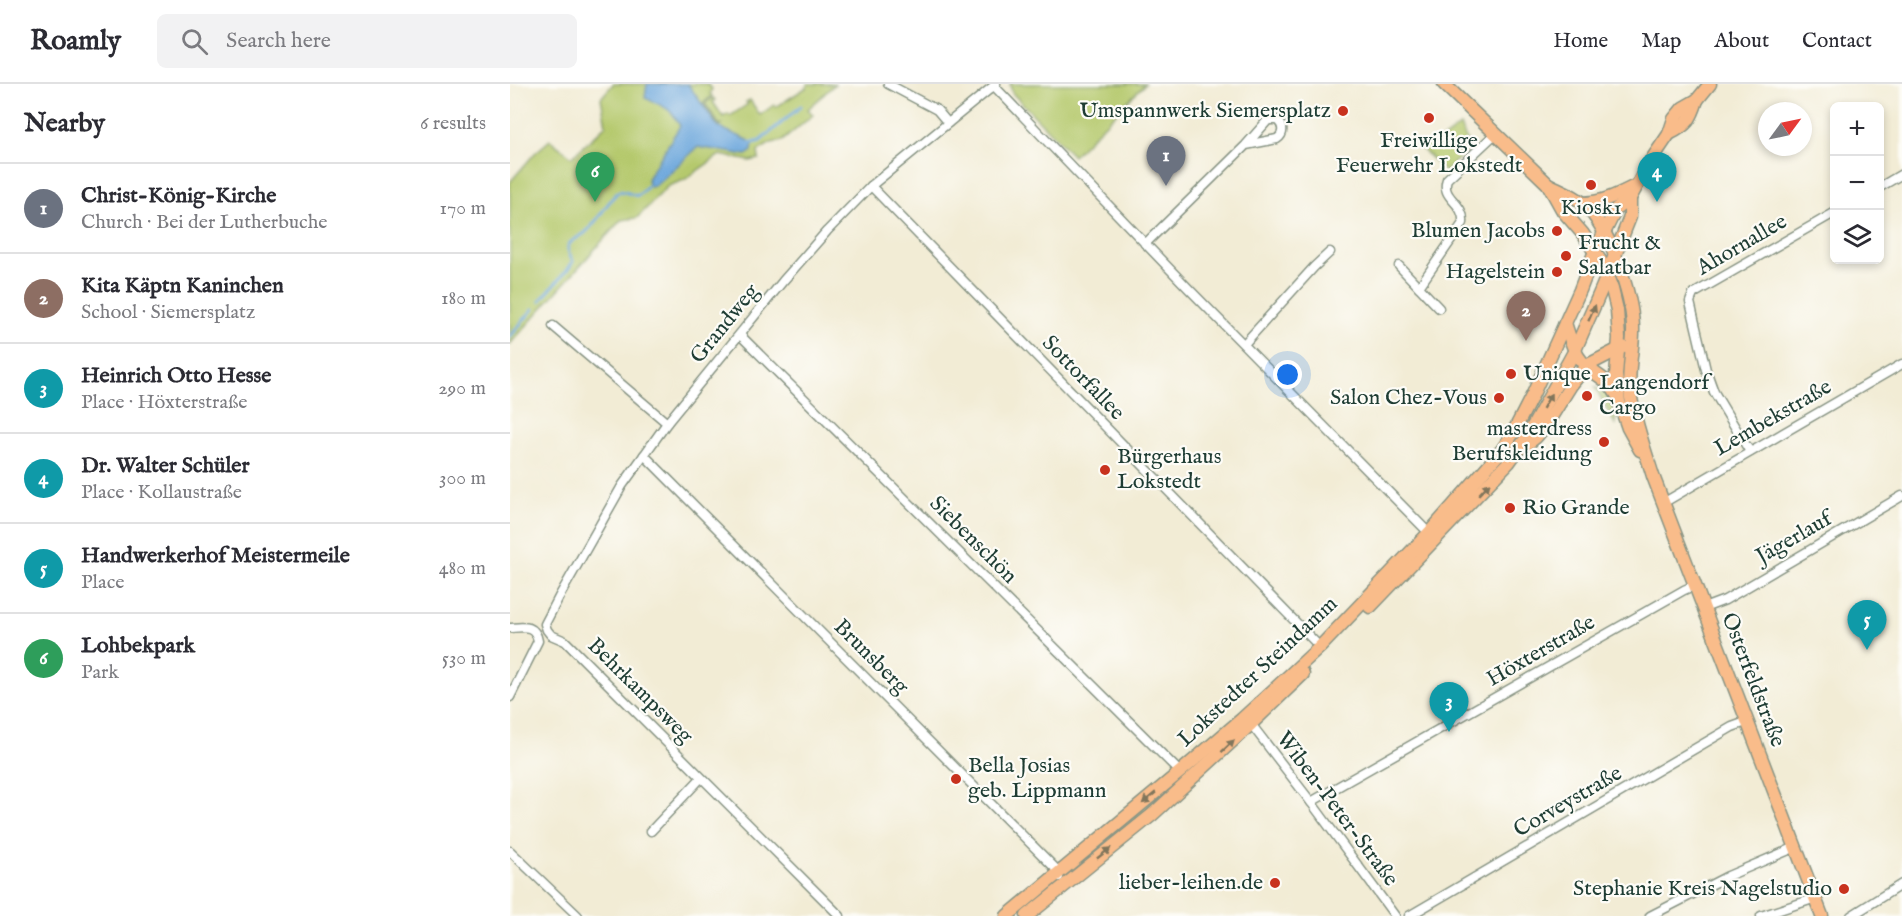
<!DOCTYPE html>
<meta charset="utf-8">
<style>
body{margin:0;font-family:"IM FELL English",serif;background:#f2f2f3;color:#2b2b33}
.controls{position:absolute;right:18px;top:18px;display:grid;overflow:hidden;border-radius:9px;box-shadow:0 3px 9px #0003}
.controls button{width:54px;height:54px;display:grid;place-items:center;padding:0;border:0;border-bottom:2px solid #e1e1e2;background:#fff;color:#2b2b33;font:30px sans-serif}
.compass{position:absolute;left:1248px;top:18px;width:54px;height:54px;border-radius:50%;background:#fff;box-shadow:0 3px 9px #0003;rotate:57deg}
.you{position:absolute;left:778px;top:291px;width:21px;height:21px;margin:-15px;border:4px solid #fff;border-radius:50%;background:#1a73e8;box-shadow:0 0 0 9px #1a73e833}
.badge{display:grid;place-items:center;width:39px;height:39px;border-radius:50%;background:#111827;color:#fff;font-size:20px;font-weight:700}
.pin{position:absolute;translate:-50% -50px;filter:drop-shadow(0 2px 3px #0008)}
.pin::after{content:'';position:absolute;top:32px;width:21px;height:18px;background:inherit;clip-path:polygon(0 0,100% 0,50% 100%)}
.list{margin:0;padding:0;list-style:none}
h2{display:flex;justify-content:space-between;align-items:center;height:78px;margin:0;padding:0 24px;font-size:26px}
h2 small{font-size:20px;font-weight:400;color:#7c7c81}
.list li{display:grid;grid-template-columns:39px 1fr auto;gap:18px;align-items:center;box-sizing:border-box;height:90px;padding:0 24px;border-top:2px solid #e1e1e2}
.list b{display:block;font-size:22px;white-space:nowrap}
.list p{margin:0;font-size:20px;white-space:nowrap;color:#7c7c81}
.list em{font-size:20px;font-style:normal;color:#7c7c81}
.icon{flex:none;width:33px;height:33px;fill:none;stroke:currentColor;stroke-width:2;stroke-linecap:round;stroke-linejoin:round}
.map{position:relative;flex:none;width:1392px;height:832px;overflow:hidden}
header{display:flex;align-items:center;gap:36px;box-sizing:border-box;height:84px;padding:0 30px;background:#fff;border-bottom:2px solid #e1e1e2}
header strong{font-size:28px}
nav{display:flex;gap:33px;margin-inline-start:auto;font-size:21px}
.search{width:420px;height:54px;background:#f2f2f3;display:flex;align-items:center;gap:15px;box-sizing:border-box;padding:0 21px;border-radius:9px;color:#7c7c81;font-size:22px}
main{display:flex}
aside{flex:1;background:#fff}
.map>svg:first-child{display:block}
</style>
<header>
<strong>Roamly</strong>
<div class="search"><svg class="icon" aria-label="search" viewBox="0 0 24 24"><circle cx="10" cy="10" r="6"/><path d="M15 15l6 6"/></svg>Search here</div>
<nav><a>Home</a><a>Map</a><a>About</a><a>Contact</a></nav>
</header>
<main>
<aside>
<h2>Nearby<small>6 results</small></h2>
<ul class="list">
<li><span class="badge" style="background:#6b7280">1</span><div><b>Christ-König-Kirche</b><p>Church · Bei der Lutherbuche</p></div><em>170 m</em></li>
<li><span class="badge" style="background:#8d6e63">2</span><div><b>Kita Käptn Kaninchen</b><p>School · Siemersplatz</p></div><em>180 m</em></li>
<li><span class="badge" style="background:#0f9aa8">3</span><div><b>Heinrich Otto Hesse</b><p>Place · Höxterstraße</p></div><em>290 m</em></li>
<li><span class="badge" style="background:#0f9aa8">4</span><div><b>Dr. Walter Schüler</b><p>Place · Kollaustraße</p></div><em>300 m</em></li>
<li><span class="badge" style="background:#0f9aa8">5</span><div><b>Handwerkerhof Meistermeile</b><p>Place</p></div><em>480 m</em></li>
<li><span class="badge" style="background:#2e9e5b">6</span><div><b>Lohbekpark</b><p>Park</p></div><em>530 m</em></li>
</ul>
</aside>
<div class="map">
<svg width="1392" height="832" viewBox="0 0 1392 832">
<rect width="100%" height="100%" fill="#fdfcf7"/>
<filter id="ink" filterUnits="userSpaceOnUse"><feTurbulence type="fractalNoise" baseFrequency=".0167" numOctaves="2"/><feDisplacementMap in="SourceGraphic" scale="12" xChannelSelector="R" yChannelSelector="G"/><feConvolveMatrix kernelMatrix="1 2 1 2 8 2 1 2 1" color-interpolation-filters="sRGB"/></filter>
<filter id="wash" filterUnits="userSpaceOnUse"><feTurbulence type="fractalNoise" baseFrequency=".008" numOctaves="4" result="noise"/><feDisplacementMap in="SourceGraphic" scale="24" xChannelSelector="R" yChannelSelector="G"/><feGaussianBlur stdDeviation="1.35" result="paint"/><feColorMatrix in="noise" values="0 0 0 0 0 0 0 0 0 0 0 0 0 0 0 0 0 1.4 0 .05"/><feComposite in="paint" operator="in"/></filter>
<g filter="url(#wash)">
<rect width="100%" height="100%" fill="#f2ecd5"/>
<g fill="#b5c96d" stroke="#6a8350" stroke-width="1.5">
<path d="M103,0H198L202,5L200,9L202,12L193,19L209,42L212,40H209L195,19L203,14L205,16L203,18L213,33L218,30L220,32L238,20L236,18L240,16L250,31L264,21L266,23L297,3V0H325L298,25L303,31L272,57L261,59L248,67L249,75L240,77L210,71L174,96L158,102L127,134L111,136L0,260V98L25,69L40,56L62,73L96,41L91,14Z"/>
<path d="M500,0H635L563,72L502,9Z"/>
<path d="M950,42L959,61L956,67L935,88L910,63L926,60Z"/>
<path d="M1085,303C1101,308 1106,327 1106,342Z"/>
<path d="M684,684L685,685L653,715L554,796L552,795L553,792Z"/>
</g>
<path fill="#6ba6dc" stroke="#457288" stroke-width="1.5" d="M137,0H178L208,43L238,56L243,60L242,67L236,71L188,63L146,101L141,103L138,102L137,95L170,42C160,23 155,23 135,14Z"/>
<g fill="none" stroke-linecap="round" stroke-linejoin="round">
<g stroke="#6ba6dc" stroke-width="3">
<path d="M240,60L250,57L291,22"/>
<path d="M30,217L59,184L63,177C61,173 57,167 58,163C58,157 71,153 76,148C89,136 96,119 109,107C129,109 123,119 139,101"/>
<path d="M0,253L23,225"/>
</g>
</g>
</g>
<g filter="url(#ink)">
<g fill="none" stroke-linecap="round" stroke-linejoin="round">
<g stroke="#889484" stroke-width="11">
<g id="minor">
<path d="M378,0L427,26L438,39"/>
<path d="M484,2L678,204L919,449"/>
<path d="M361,102L810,563"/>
<path d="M1370,103L1392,90"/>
<path d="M635,160L736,61L767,55C774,50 774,42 767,36H758L736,61"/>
<path d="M889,182L929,224"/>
<path d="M909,203L953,139C955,118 930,115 937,95L986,49"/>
<path d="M43,242L157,339"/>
<path d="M230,251L670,688"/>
<path d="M734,260L804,183L820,168"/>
<path d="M1240,368L1204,308L1196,286L1180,218L1183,210L1324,129"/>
<path d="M134,371L549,788V793"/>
<path d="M1153,419L1392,280"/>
<path d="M1194,524L1215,516L1392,412"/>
<path d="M0,544C14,543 25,540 28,557L0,613"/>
<path d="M741,640L801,718L885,832"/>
<path d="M801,718L1174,506L1185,501"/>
<path d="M141,747L191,694"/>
<path d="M0,767L68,832"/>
<path d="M330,832L55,557L41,551L37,546L35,540L49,513L112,402L157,339L273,197L317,147L361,102L486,0"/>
<path d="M899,832L1222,643L1236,638"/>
<path d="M1140,832L1218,792L1286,763"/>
<path d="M1251,832L1306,814"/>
<path d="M1341,832L1392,800"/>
</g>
</g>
<g stroke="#889484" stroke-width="15">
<g id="primary">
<path d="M934,0L1038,100L1053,127L1073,150L1092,179L1102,205L1107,226L1109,254L1106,291L1109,318L1118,344L1130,366"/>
<path d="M1159,50C1177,41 1181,36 1187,16"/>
<path d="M1038,100C1050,106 1064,111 1074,120C1099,144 1122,209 1123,243C1124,264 1117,285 1120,307C1123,333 1135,366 1143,392L1312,832"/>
<path d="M1072,119C1093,119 1109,110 1127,101"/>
<path d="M1055,239C1060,253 1063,268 1073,279C1085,292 1098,294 1107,311"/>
<path d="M1013,363L1026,353L1036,341L1061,301L1076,282L1113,263"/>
<path d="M860,523L999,378L1017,353L1065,266L1092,204L1120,133V114"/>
<path d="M497,832L670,688L732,635L810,563L919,449L992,366L1003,349L1023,310L1070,206L1085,167L1106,125L1120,114L1140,78L1159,50L1164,35L1173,24L1187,16L1200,0"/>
<path d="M517,832L642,731L741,640L793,590"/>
</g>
</g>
<use href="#minor" stroke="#fff" stroke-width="8"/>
<use href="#primary" stroke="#f9bc8a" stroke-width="12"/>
</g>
<defs><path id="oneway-solid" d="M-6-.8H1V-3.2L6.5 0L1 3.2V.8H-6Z" transform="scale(1.5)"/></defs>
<g fill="#81765b">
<use href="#oneway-solid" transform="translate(1082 229) rotate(-66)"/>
<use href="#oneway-solid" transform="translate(1037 317) rotate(-61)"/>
<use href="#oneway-solid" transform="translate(974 405) rotate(-46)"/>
<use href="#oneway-solid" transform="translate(718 662) rotate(-43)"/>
<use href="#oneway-solid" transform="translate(639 714) rotate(140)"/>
<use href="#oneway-solid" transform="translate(594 769) rotate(-38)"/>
</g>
</g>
<g fill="#c8321e" stroke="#fdfcf7" stroke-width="2">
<circle cx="833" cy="27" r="6"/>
<circle cx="919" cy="34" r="6"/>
<circle cx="1081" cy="101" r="6"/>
<circle cx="1047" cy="147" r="6"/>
<circle cx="1056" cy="172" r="6"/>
<circle cx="1047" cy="188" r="6"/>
<circle cx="1001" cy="290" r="6"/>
<circle cx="1077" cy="312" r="6"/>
<circle cx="989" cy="314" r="6"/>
<circle cx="1094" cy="358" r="6"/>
<circle cx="595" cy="386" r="6"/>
<circle cx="1000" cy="424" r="6"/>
<circle cx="446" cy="695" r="6"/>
<circle cx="765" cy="799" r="6"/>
<circle cx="1334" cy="805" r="6"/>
</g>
<g text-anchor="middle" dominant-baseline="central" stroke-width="4.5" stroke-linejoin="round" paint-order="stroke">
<g font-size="22" fill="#1f3d34" stroke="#fdfcf7" text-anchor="end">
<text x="821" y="27">Umspannwerk Siemersplatz</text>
<text x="919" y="57" text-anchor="middle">Freiwillige<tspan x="919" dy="25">Feuerwehr Lokstedt</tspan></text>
<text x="1081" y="124" text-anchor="middle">Kiosk1</text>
<text x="1035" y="147">Blumen Jacobs</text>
<text x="1068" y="159" text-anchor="start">Frucht &amp;<tspan x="1068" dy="25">Salatbar</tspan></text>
<text x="1035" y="188">Hagelstein</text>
<text x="1013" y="290" text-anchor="start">Unique</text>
<text x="1089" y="299" text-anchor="start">Langendorf<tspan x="1089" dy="25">Cargo</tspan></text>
<text x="977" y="314">Salon Chez-Vous</text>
<text x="1082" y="345">masterdress<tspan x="1082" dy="25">Berufskleidung</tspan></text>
<text x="607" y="373" text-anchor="start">Bürgerhaus<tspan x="607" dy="25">Lokstedt</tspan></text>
<text x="1012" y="424" text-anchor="start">Rio Grande</text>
<text x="458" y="682" text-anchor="start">Bella Josias<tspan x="458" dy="25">geb. Lippmann</tspan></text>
<text x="753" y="799">lieber-leihen.de</text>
<text x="1322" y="805">Stephanie Kreis Nagelstudio</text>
</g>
<g font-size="22" fill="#1f3d34" stroke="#fdfcf7">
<text transform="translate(1232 161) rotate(-30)">Ahornallee</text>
<text transform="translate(215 240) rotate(-51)">Grandweg</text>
<text transform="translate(573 294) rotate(46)">Sottorfallee</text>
<text transform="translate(1263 334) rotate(-30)">Lembekstraße</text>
<text transform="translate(1284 454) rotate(-30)">Jägerlauf</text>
<text transform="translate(463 456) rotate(45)">Siebenschön</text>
<text transform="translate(1031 567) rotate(-30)">Höxterstraße</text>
<text transform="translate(361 573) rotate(45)">Brunsberg</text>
<text transform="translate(748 588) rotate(-43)">Lokstedter Steindamm</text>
<text transform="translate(1243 596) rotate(69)">Osterfeldstraße</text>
<text transform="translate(130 607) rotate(45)">Behrkampsweg</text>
<text transform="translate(1058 718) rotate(-30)">Corveystraße</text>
<text transform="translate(827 725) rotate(53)">Wiben-Peter-Straße</text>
</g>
</g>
</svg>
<div class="controls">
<button>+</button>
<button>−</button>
<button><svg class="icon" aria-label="layers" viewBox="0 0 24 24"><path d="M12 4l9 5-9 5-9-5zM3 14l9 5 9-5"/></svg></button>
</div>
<svg class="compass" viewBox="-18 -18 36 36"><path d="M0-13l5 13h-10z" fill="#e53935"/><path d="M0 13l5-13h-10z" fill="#7c7c81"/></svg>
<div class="you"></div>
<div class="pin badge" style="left:656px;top:102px;background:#6b7280">1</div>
<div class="pin badge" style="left:1016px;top:257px;background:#8d6e63">2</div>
<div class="pin badge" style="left:939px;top:648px;background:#0f9aa8">3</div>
<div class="pin badge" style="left:1147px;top:118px;background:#0f9aa8">4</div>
<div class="pin badge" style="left:1357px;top:566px;background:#0f9aa8">5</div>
<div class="pin badge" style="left:85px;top:118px;background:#2e9e5b">6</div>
</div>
</main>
